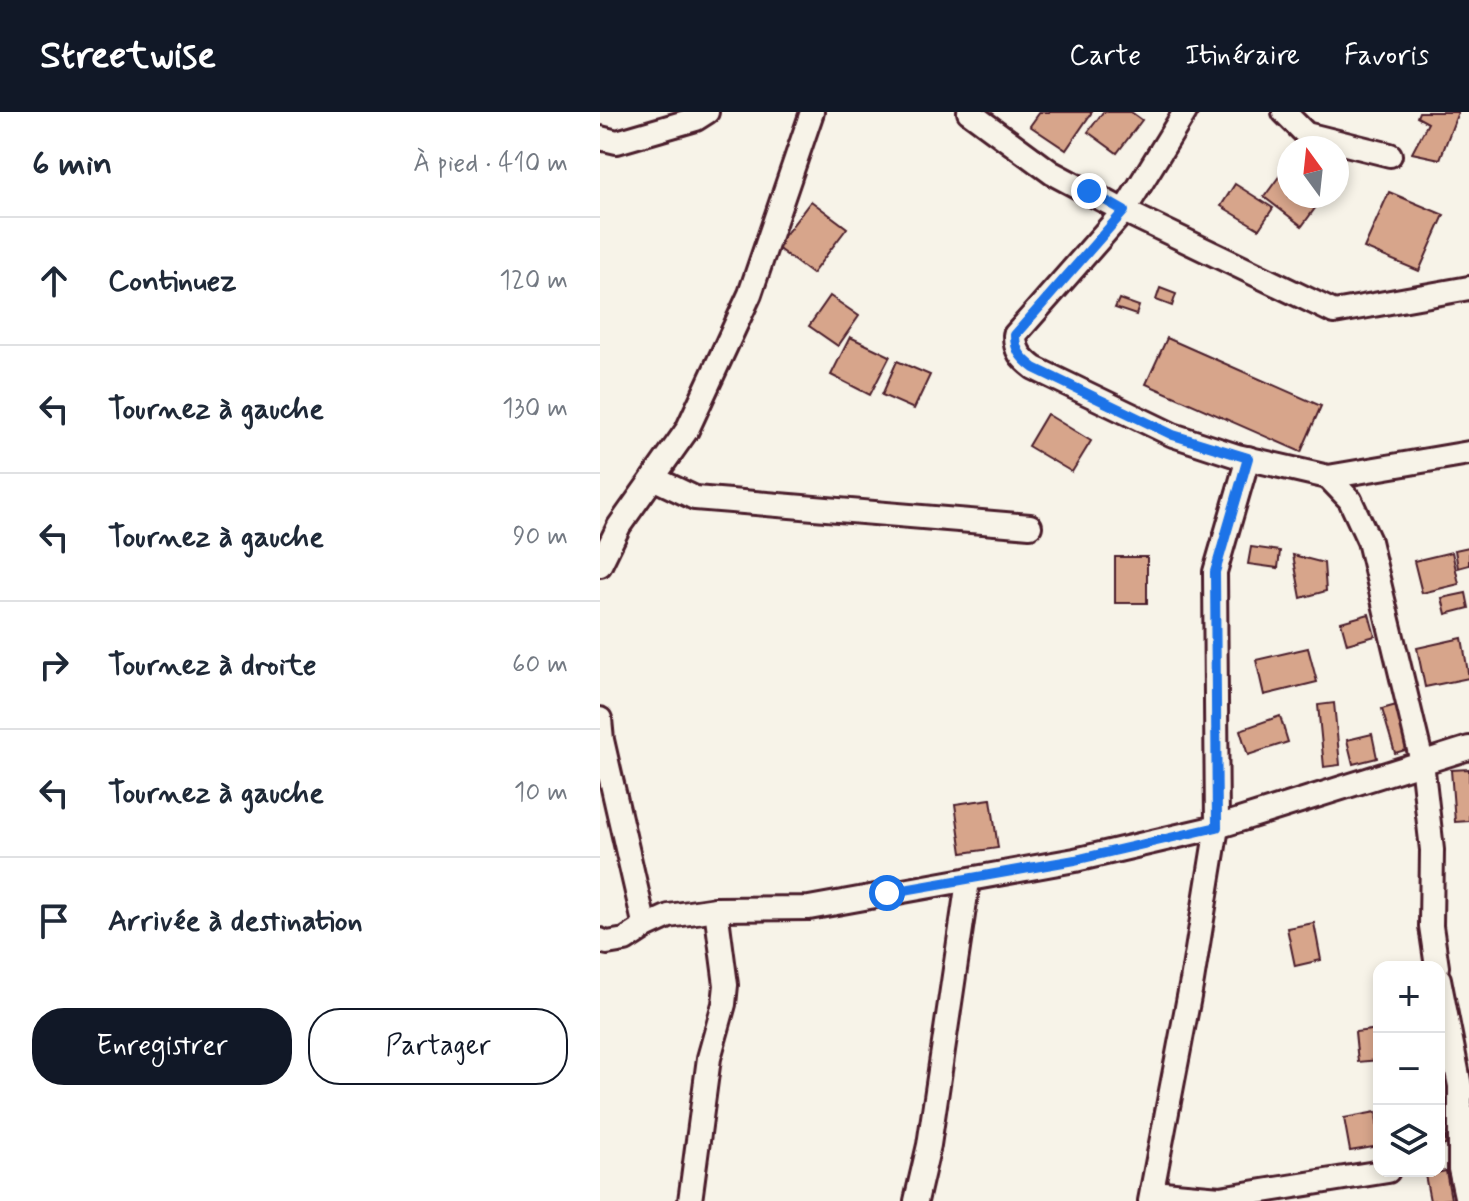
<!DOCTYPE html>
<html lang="fr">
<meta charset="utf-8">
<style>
body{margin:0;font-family:Mynerve,sans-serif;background:#f2f2f3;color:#1f2937}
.controls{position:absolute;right:24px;bottom:24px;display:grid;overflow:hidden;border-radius:16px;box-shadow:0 4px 12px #0003}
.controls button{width:72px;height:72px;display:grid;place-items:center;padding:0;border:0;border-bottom:2px solid #e0e1e3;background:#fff;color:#1f2937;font:40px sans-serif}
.compass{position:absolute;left:677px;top:24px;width:72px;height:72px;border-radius:50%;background:#fff;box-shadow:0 4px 12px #0003;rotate:345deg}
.stop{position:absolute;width:24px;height:24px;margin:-18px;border:6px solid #1a73e8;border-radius:50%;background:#fff}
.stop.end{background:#1a73e8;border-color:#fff;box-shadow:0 2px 8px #0008}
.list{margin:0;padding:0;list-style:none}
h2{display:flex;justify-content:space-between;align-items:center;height:104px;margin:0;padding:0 32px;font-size:34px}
h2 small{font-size:26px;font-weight:400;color:#747a83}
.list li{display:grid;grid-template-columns:52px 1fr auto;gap:24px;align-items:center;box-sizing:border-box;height:128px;padding:0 32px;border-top:2px solid #e0e1e3}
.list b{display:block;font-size:30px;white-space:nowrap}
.list em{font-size:26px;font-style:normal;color:#747a83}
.actions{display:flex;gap:16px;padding:24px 32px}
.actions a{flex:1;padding:18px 0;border:2px solid #111827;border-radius:32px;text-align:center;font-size:28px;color:#111827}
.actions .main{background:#111827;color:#fff}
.icon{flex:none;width:44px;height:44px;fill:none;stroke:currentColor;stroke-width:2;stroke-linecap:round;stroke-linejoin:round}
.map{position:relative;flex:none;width:869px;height:1089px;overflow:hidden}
header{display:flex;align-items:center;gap:48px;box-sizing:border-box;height:112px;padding:0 40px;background:#111827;color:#fff}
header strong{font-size:38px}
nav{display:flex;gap:44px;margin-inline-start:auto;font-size:28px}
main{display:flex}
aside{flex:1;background:#fff}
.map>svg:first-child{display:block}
</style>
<header>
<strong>Streetwise</strong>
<nav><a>Carte</a><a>Itinéraire</a><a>Favoris</a></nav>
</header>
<main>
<aside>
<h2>6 min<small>À pied · 410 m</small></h2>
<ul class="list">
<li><svg class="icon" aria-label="ahead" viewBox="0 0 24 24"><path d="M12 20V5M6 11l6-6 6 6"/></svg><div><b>Continuez</b></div><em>120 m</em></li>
<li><svg class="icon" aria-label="left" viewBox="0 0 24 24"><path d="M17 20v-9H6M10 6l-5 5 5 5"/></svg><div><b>Tournez à gauche</b></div><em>130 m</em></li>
<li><svg class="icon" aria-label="left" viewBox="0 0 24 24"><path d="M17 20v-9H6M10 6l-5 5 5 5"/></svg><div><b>Tournez à gauche</b></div><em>90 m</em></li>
<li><svg class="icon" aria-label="right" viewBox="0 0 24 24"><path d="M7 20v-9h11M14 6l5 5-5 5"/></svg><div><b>Tournez à droite</b></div><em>60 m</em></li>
<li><svg class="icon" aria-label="left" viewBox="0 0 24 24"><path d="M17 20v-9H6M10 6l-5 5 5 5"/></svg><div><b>Tournez à gauche</b></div><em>10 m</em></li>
<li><svg class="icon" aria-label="arrive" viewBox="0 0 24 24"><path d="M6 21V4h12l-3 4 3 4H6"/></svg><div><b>Arrivée à destination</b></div></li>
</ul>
<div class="actions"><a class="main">Enregistrer</a><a>Partager</a></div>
</aside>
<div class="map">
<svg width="869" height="1089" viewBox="0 0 869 1089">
<rect width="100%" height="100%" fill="#f7f3e8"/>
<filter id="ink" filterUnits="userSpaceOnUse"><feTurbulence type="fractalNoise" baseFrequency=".0125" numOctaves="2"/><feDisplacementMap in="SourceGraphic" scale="16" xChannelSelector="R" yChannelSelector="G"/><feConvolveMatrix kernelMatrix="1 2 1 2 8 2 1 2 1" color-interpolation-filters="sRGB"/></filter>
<g filter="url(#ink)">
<g fill="#d7a58b" stroke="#4a1f2b" stroke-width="2">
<path d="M440,0H492L466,38L430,14Z"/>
<path d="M503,0H531L542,8L517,41L488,20Z"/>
<path d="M819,0H858L840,47L812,41L828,11L817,5Z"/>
<path d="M689,51V84H724L702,114L664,85Z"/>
<path d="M635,72L673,96L659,117L621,94Z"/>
<path d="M789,80L844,103L819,159L764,136Z"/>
<path d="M211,89L247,116L212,162L176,135Z"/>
<path d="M560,176L576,182L572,194L556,188Z"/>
<path d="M230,184L259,204L238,234L209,214Z"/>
<path d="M519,187L539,194L536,203L515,196Z"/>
<path d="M250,225L290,244L270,283L231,263Z"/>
<path d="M567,226L721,294L701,340L546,272Z"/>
<path d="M297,249L330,263L314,297L282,283Z"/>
<path d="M447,302L491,329L472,360L428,334Z"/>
<path d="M651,435L680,439L678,456L648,452Z"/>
<path d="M869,435V453L858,456L855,438Z"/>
<path d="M852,440L859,472L822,481L814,449Z"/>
<path d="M693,443L724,451L726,479L701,486Z"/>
<rect x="515" y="445" width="32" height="46"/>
<path d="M866,481L869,496L846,502L842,486Z"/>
<path d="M769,502L775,524L747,532L741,510Z"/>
<path d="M862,526L869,566L825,575L817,536Z"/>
<path d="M708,536L717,570L664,583L656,548Z"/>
<path d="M734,591L740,653L724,655L718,593Z"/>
<path d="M800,592L812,636L795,641L782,597Z"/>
<path d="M680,604L688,630L648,643L640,618Z"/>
<path d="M772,622L777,646L753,652L747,628Z"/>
<path d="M869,657V709L855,710L851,658Z"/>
<path d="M391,687L398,736L362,741L355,692Z"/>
<path d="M714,811L721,848L695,854L687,816Z"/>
<path d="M779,917V948L758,950L755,920Z"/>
<path d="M841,995L846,1033L839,1034V996Z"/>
<path d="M776,1000L779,1034L750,1039L744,1006Z"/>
<path d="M846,1059L851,1087L830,1089L825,1063Z"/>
</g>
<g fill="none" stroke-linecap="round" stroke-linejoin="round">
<g stroke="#4a1f2b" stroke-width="28">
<g id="minor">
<path d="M369,0L452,61L524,99L734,200L869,176"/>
<path d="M585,0L524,99L415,223C415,239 421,246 434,256L573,323L637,344L728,365L869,341"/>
<path d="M684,0L706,22L790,43"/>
<path d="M0,26L17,30L96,7L107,0"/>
<path d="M728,365L750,388L769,429L822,650L832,738L831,814L837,855"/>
<path d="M53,366L95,386L430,414"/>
<path d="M0,453L19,414L87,318L150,182L212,0"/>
<path d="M0,607L2,628L45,815"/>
<path d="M0,828L7,831L25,828L45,815L69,804L116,797L209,796L475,748L617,715L869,636"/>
<path d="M839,867L860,974V1057L867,1089"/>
<path d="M552,1080L620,1086L788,1059"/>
<path d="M90,1089L109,946L124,892L126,873L116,797"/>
<path d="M316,1089L329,1033L368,769"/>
<path d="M550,1089L592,869L617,715L615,460L648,346"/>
</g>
</g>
<use href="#minor" stroke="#f7f3e8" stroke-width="22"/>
</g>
</g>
<g fill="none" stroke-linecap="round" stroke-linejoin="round" filter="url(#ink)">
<path stroke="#1a73e8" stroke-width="10" d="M287,781L475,748L617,715L615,460L648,346L573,323L434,256C421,246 415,239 415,223L524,99L489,79"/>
</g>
</svg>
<div class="controls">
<button>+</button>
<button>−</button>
<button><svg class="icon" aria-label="layers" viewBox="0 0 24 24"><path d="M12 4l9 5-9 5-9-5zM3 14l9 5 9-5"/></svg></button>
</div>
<svg class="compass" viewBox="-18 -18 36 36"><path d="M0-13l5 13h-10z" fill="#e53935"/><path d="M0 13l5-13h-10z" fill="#747a83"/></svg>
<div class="stop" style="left:287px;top:781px"></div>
<div class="stop end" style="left:489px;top:79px"></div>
</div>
</main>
